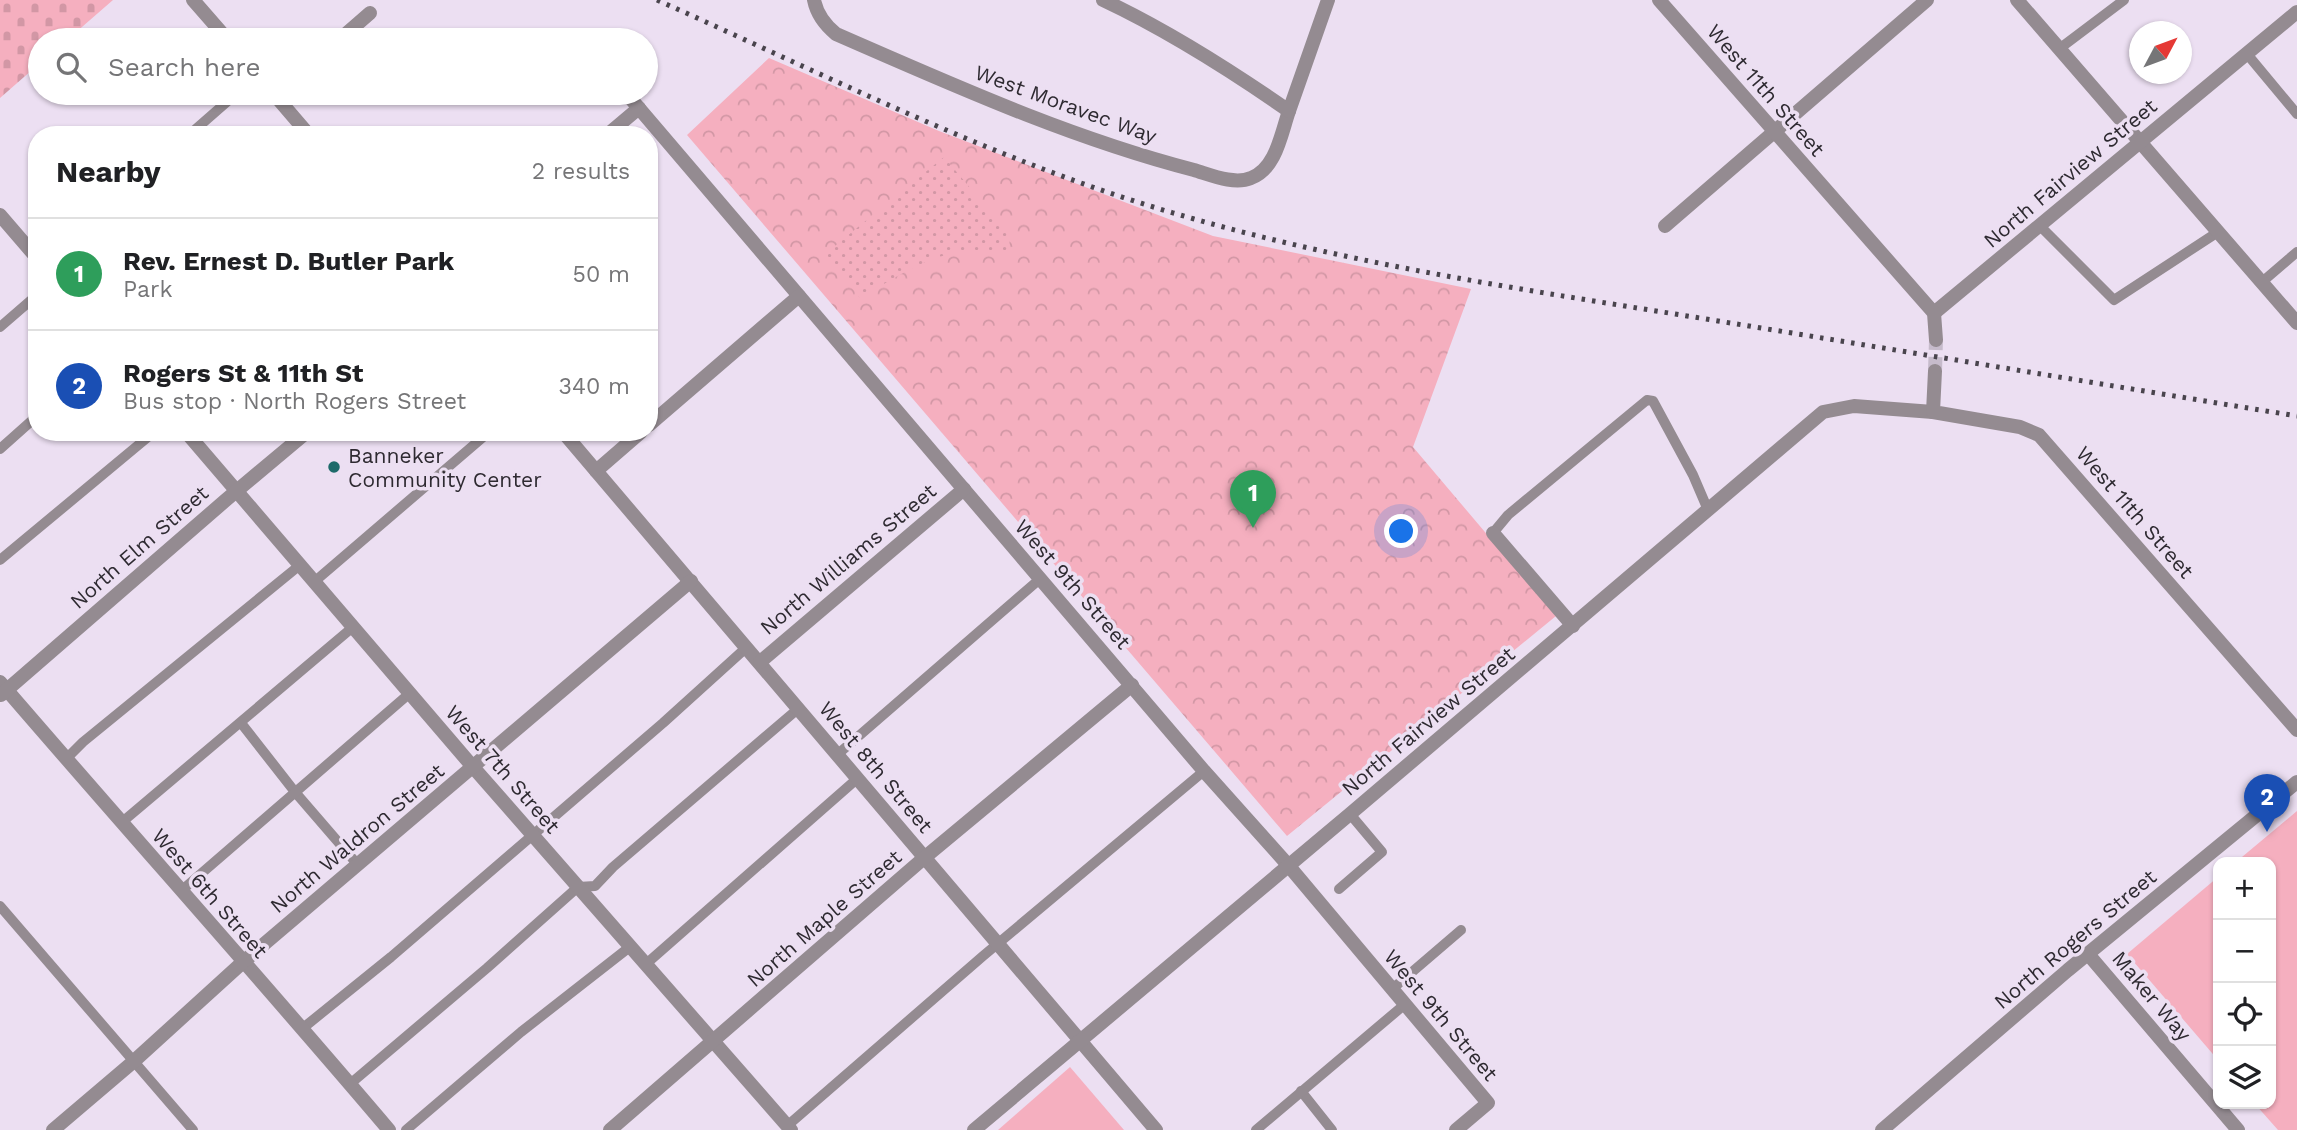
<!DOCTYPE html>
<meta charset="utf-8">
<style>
body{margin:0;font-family:"Work Sans",sans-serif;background:#f6f6f6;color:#202124}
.controls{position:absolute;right:21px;bottom:21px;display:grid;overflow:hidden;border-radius:14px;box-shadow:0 2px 5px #0004}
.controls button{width:63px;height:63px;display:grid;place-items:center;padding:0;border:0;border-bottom:2px solid #e0e0e0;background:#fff;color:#202124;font:35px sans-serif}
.compass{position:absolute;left:2129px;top:21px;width:63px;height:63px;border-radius:50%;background:#fff;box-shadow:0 2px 5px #0004;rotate:49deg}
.you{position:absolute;left:1402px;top:532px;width:24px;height:24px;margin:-18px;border:5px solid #fff;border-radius:50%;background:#1a73e8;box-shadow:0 0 0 10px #1a73e833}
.badge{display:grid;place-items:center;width:46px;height:46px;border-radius:50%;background:#7c3aed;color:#fff;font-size:23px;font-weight:700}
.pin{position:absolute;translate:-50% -58px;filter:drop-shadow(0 2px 4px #0008)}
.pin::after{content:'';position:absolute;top:37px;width:24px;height:21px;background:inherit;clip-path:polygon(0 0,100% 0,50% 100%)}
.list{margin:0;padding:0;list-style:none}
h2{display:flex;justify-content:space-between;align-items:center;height:91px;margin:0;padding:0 28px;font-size:30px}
h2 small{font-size:23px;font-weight:400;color:#757577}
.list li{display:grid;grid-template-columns:46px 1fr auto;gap:21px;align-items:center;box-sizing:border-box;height:112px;padding:0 28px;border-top:2px solid #e0e0e0}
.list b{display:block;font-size:26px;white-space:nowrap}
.list p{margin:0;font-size:23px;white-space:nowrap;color:#757577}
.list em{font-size:23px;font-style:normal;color:#757577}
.icon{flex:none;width:38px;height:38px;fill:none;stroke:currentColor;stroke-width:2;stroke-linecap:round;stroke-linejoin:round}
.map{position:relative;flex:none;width:2297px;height:1130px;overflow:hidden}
.search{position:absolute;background:#fff;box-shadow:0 2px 5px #0004;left:28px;top:28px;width:630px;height:77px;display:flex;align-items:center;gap:18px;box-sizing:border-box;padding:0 24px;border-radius:38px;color:#757577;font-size:26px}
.panel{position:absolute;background:#fff;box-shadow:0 2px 5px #0004;left:28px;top:126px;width:630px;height:315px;border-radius:28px}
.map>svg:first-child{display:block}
</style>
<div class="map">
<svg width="2297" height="1130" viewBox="0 0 2297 1130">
<defs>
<pattern id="cemetery-stones" width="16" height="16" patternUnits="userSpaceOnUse" patternTransform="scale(1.75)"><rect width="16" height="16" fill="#f5afbf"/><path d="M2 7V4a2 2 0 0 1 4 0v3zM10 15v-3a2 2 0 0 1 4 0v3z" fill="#d297a5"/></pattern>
<pattern id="park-crowns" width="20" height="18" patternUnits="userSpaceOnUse" patternTransform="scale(1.75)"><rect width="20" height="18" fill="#f5afbf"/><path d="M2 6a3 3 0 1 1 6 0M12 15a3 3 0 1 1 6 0" fill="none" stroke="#d297a5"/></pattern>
<pattern id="garden-dots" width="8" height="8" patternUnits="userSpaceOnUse" patternTransform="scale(1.75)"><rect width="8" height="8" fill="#f5afbf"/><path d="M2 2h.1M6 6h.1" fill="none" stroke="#d297a5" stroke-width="1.8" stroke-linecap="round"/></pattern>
</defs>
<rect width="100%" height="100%" fill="#ecdff2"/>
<g fill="#f5afbf">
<path d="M2297,811V1130H2278L2255,1104H2271V862H2236Z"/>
<path d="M2218,877V1060L2127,954Z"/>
<path d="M1070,1067L1124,1130H998Z"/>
</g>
<path fill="url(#cemetery-stones)" d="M0,0H113L67,40H40V63L0,98Z"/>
<path fill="url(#park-crowns)" d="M769,58L939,131L1213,236L1471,289L1413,447L1556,616L1287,836L687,135Z"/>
<path fill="url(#garden-dots)" d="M944,157L1009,234L1010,252C990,251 969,249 949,254C917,262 888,282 860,298L825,254Z"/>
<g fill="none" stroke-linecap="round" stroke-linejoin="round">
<path stroke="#c6bbcb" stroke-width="14" stroke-dasharray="14 7" stroke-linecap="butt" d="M1935,371L1936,340"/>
<g stroke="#948b91" stroke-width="10">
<path d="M2059,49L2124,0"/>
<path d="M2247,54L2297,114"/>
<path d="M189,135L237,93"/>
<path d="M2040,226L2114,300L2218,232"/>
<path d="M2262,282L2297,252"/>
<path d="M0,327L37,295"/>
<path d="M0,449L37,416"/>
<path d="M1493,533L1508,515L1647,400L1653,401L1693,475L1708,510"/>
<path d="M0,560L154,432"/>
<path d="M314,582L489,432"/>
<path d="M241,723L295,792L358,865"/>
<path d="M838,754L1041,578"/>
<path d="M66,759L83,742L300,565"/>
<path d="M121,823L353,627"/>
<path d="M1339,889L1382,852L1350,814"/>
<path d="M181,891L410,693"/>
<path d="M0,906L193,1130"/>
<path d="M646,964L858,778"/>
<path d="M1391,990L1461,930"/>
<path d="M303,1028L391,957L663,723L747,647"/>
<path d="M350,1084L487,968L578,887L595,886L613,867L799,708"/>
<path d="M1301,1091L1332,1130"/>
<path d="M787,1126L983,956L1204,771"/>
<path d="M406,1130L521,1032L631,946"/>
<path d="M1256,1130L1404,1005"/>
</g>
<g stroke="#948b91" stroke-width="14">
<path d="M193,0L228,40"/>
<path d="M814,0C817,15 825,25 836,34C953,85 1070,138 1194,170C1211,175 1234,185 1251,178C1276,169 1281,134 1289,111"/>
<path d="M1103,0C1169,31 1230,70 1289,111L1328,0"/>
<path d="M2017,0L2297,323"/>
<path d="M339,40L370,13"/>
<path d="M273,93L309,135"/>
<path d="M626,93L1204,771L1288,865L1488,1103L1456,1130"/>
<path d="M607,135L639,108"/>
<path d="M0,215L37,258"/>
<path d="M1665,226L1927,0"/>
<path d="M1934,313L2297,12"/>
<path d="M649,425L799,296"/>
<path d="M186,432L473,767L791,1130"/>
<path d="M563,432L1156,1130"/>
<path d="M596,471L641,432"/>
<path d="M1493,533L1573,626"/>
<path d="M760,662L964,489"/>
<path d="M0,682C129,832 261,979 389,1130"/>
<path d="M1,695L227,499L307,432"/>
<path d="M2088,954L2238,1130"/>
<path d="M53,1130L133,1062L243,962L691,581"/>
<path d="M610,1130L924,858L1132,685"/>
<path d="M974,1130L1350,814L1823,412L1854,406L1933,412"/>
</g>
<g stroke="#948b91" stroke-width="14">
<path d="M1659,0L1934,313L1936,340"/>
<path d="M1935,371L1933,412L2020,427L2039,435L2297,730"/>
<path d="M1882,1130L2068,970L2297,782"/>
</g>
<path stroke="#49444d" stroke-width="5" stroke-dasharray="3.5 7" stroke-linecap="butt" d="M657,0C826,75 993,160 1170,212C1345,264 1527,290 1706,319C1903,351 2100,384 2297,416"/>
</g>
<circle fill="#1d6a6a" stroke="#ecdff2" stroke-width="2.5" cx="334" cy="467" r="7"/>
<g text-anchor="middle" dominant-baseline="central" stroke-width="7" stroke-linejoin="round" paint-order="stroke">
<g font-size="21" fill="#2e2a31" stroke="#ecdff2">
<text transform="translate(1766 90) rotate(49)">West 11th Street</text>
<text transform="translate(1066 104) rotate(20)">West Moravec Way</text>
<text transform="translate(2070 173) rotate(-40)">North Fairview Street</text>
<text transform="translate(2135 512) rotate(49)">West 11th Street</text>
<text transform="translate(139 547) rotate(-41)">North Elm Street</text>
<text transform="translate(848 559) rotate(-40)">North Williams Street</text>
<text transform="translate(1073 584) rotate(49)">West 9th Street</text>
<text transform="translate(1428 721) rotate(-40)">North Fairview Street</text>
<text transform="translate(876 767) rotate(50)">West 8th Street</text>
<text transform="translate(503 769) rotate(49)">West 7th Street</text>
<text transform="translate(357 838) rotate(-40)">North Waldron Street</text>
<text transform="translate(210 893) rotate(49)">West 6th Street</text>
<text transform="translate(824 918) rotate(-41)">North Maple Street</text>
<text transform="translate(2075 939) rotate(-40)">North Rogers Street</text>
<text transform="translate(2152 996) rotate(50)">Maker Way</text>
<text transform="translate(1441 1015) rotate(50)">West 9th Street</text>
</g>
<g font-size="21" fill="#2e2a31" stroke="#ecdff2" text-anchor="start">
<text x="348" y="455">Banneker<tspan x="348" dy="24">Community Center</tspan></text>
</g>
</g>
</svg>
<div class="controls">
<button>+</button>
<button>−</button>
<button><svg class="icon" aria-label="locate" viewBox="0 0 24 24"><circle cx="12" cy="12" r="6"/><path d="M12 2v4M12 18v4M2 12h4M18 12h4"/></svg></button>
<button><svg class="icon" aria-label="layers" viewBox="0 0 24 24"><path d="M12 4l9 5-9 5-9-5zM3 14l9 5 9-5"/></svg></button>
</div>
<svg class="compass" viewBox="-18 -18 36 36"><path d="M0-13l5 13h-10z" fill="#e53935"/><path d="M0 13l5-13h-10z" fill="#757577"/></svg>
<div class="you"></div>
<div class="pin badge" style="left:1253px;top:528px;background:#2e9e5b">1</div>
<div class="pin badge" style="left:2267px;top:832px;background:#1a4fb4">2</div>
<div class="search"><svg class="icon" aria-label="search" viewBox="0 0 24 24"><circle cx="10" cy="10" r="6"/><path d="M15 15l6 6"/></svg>Search here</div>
<section class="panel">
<h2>Nearby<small>2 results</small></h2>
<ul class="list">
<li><span class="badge" style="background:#2e9e5b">1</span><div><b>Rev. Ernest D. Butler Park</b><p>Park</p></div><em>50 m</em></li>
<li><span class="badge" style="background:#1a4fb4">2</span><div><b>Rogers St &amp; 11th St</b><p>Bus stop · North Rogers Street</p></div><em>340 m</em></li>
</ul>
</section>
</div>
